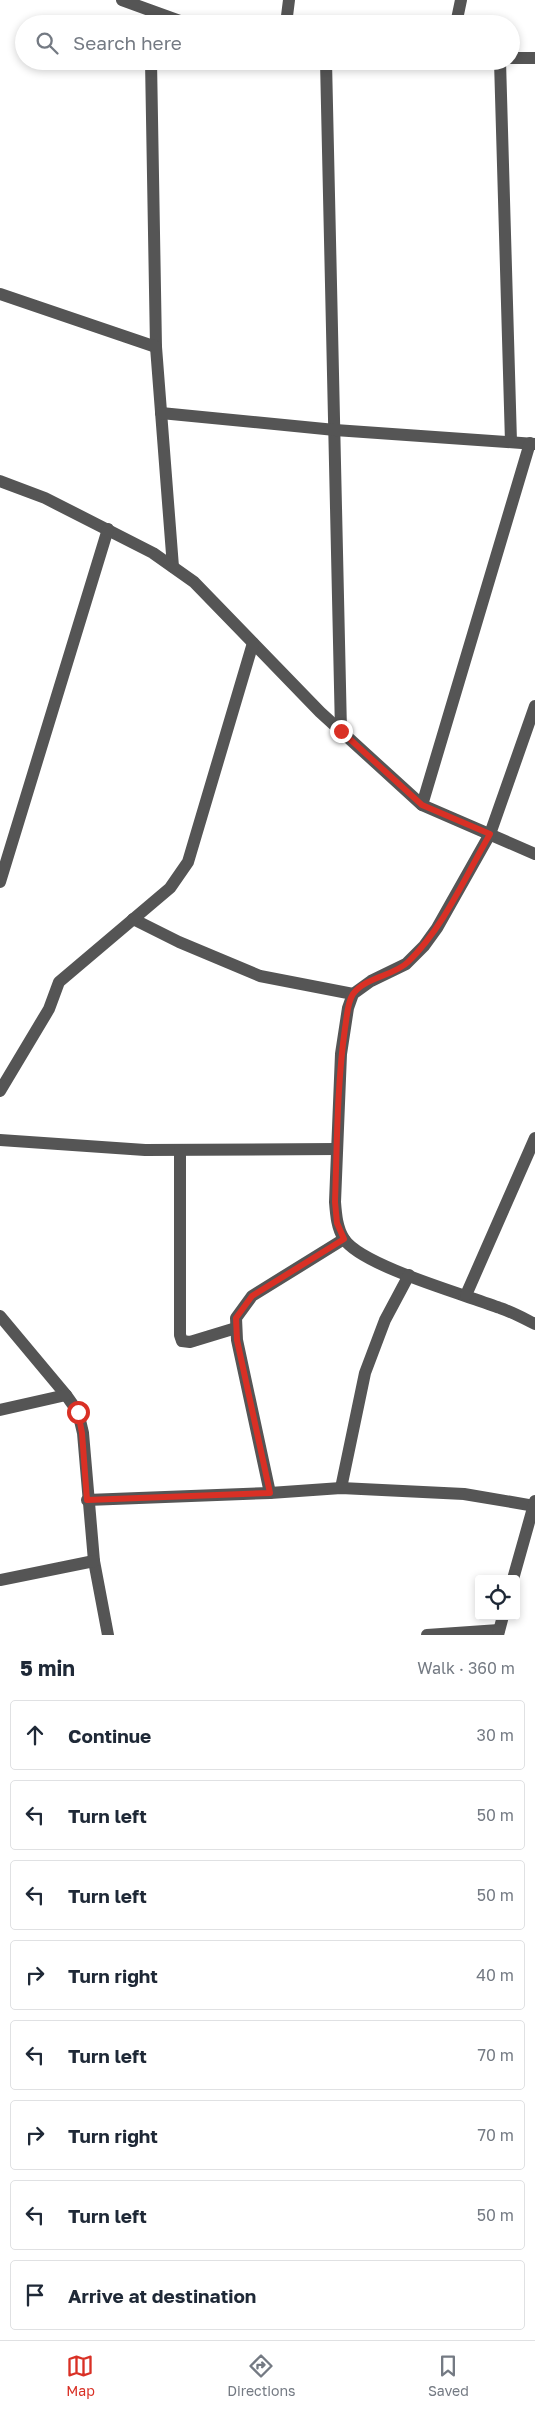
<!DOCTYPE html>
<meta charset="utf-8">
<style>
body{margin:0;font-family:"Golos Text",sans-serif;background:#f6f6f7;color:#1f2937}
.controls{position:absolute;right:15px;bottom:15px;display:grid;overflow:hidden;border-radius:5px;box-shadow:0 2px 8px #0003}
.controls button{width:45px;height:45px;display:grid;place-items:center;padding:0;border:0;border-bottom:1px solid #e0e1e3;background:#fff;color:#1f2937;font:25px sans-serif}
.stop{position:absolute;width:15px;height:15px;margin:-11px;border:4px solid #d93025;border-radius:50%;background:#fff}
.stop.end{background:#d93025;border-color:#fff;box-shadow:0 1px 5px #0008}
.list{margin:0;padding:0;list-style:none}
h2{display:flex;justify-content:space-between;align-items:center;height:65px;margin:0;padding:0 20px;font-size:21px}
h2 small{font-size:16px;font-weight:400;color:#747a83}
.list li{display:grid;grid-template-columns:32px 1fr auto;gap:15px;align-items:center;box-sizing:border-box;height:70px;margin:0 10px 10px;padding:0 10px;border:1px solid #e0e1e3;border-radius:5px}
.list b{display:block;font-size:19px;white-space:nowrap}
.list em{font-size:16px;font-style:normal;color:#747a83}
.icon{flex:none;width:28px;height:28px;fill:none;stroke:currentColor;stroke-width:2;stroke-linecap:round;stroke-linejoin:round}
.map{position:relative;flex:none;width:535px;height:1635px;overflow:hidden}
.search{position:absolute;background:#fff;box-shadow:0 2px 8px #0003;left:15px;right:15px;top:15px;height:55px;display:flex;align-items:center;gap:12px;box-sizing:border-box;padding:0 18px;border-radius:28px;color:#747a83;font-size:19px}
.sheet{height:705px;background:#fff}
nav{display:flex;justify-content:space-around;align-items:center;box-sizing:border-box;height:70px;border-top:1px solid #e0e1e3;background:#fff;font-size:14px;color:#747a83}
nav a{display:grid;justify-items:center;gap:2px}
nav .on{color:#d93025}
.map>svg:first-child{display:block}
</style>
<div class="map">
<svg width="535" height="1635" viewBox="0 0 535 1635">
<rect width="100%" height="100%" fill="#fff"/>
<g fill="none" stroke-linecap="round" stroke-linejoin="round">
<g stroke="#555" stroke-width="12">
<path d="M122,0L188,24"/>
<path d="M286,24L289,0"/>
<path d="M456,24L461,0"/>
<path d="M511,58H535"/>
<path d="M151,61L156,347L173,567"/>
<path d="M326,61L341,731"/>
<path d="M500,61L511,442"/>
<path d="M0,294L156,347"/>
<path d="M161,413L335,430L535,444"/>
<path d="M0,481L45,498L153,553L194,582L320,712L422,805L535,854"/>
<path d="M535,706L490,834L437,928L424,946L406,964L371,981L353,994L348,1008L341,1054L335,1202C336,1215 337,1228 344,1239C362,1266 466,1295 500,1308C512,1312 523,1318 535,1324"/>
<path d="M422,805L530,443"/>
<path d="M0,882L108,529"/>
<path d="M133,919L179,942L260,976L353,994"/>
<path d="M0,1091L49,1009L59,982L170,888L188,862L253,643"/>
<path d="M0,1140L145,1150L337,1149"/>
<path d="M180,1150V1335L182,1341L190,1342L236,1328"/>
<path d="M466,1295L535,1138"/>
<path d="M0,1316L66,1395L78,1412L83,1433L94,1561L108,1635"/>
<path d="M0,1410L66,1395"/>
<path d="M341,1488L365,1373L385,1320L409,1275"/>
<path d="M270,1493L237,1340L236,1318L252,1296L344,1239"/>
<path d="M87,1500L270,1493L341,1488L464,1494L535,1506"/>
<path d="M513,1579L535,1501"/>
<path d="M0,1580L94,1561"/>
<path d="M427,1635L499,1630"/>
<path d="M498,1635L503,1616"/>
</g>
</g>
<g fill="none" stroke-linecap="round" stroke-linejoin="round">
<path stroke="#d93025" stroke-width="6" d="M78,1412L82,1433L87,1500L270,1493L237,1340L236,1318L252,1296L344,1239L337,1223L335,1202C337,1144 337,1085 345,1028C347,1017 347,1003 353,994C365,977 394,976 408,962C444,927 465,877 490,834L422,805L341,731"/>
</g>
</svg>
<div class="controls">
<button><svg class="icon" aria-label="locate" viewBox="0 0 24 24"><circle cx="12" cy="12" r="6"/><path d="M12 2v4M12 18v4M2 12h4M18 12h4"/></svg></button>
</div>
<div class="stop" style="left:78px;top:1412px"></div>
<div class="stop end" style="left:341px;top:731px"></div>
<div class="search"><svg class="icon" aria-label="search" viewBox="0 0 24 24"><circle cx="10" cy="10" r="6"/><path d="M15 15l6 6"/></svg>Search here</div>
</div>
<section class="sheet">
<h2>5 min<small>Walk · 360 m</small></h2>
<ul class="list">
<li><svg class="icon" aria-label="ahead" viewBox="0 0 24 24"><path d="M12 20V5M6 11l6-6 6 6"/></svg><div><b>Continue</b></div><em>30 m</em></li>
<li><svg class="icon" aria-label="left" viewBox="0 0 24 24"><path d="M17 20v-9H6M10 6l-5 5 5 5"/></svg><div><b>Turn left</b></div><em>50 m</em></li>
<li><svg class="icon" aria-label="left" viewBox="0 0 24 24"><path d="M17 20v-9H6M10 6l-5 5 5 5"/></svg><div><b>Turn left</b></div><em>50 m</em></li>
<li><svg class="icon" aria-label="right" viewBox="0 0 24 24"><path d="M7 20v-9h11M14 6l5 5-5 5"/></svg><div><b>Turn right</b></div><em>40 m</em></li>
<li><svg class="icon" aria-label="left" viewBox="0 0 24 24"><path d="M17 20v-9H6M10 6l-5 5 5 5"/></svg><div><b>Turn left</b></div><em>70 m</em></li>
<li><svg class="icon" aria-label="right" viewBox="0 0 24 24"><path d="M7 20v-9h11M14 6l5 5-5 5"/></svg><div><b>Turn right</b></div><em>70 m</em></li>
<li><svg class="icon" aria-label="left" viewBox="0 0 24 24"><path d="M17 20v-9H6M10 6l-5 5 5 5"/></svg><div><b>Turn left</b></div><em>50 m</em></li>
<li><svg class="icon" aria-label="arrive" viewBox="0 0 24 24"><path d="M6 21V4h12l-3 4 3 4H6"/></svg><div><b>Arrive at destination</b></div></li>
</ul>
</section>
<nav>
<a class="on"><svg class="icon" aria-label="map" viewBox="0 0 24 24"><path d="M3 6l6-2 6 2 6-2v14l-6 2-6-2-6 2zM9 4v14M15 6v14"/></svg>Map</a>
<a><svg class="icon" aria-label="directions" viewBox="0 0 24 24"><path d="M12 3l9 9-9 9-9-9zM9 14v-3h6M13 9l2 2-2 2"/></svg>Directions</a>
<a><svg class="icon" aria-label="saved" viewBox="0 0 24 24"><path d="M7 4h10v16l-5-4-5 4z"/></svg>Saved</a>
</nav>
